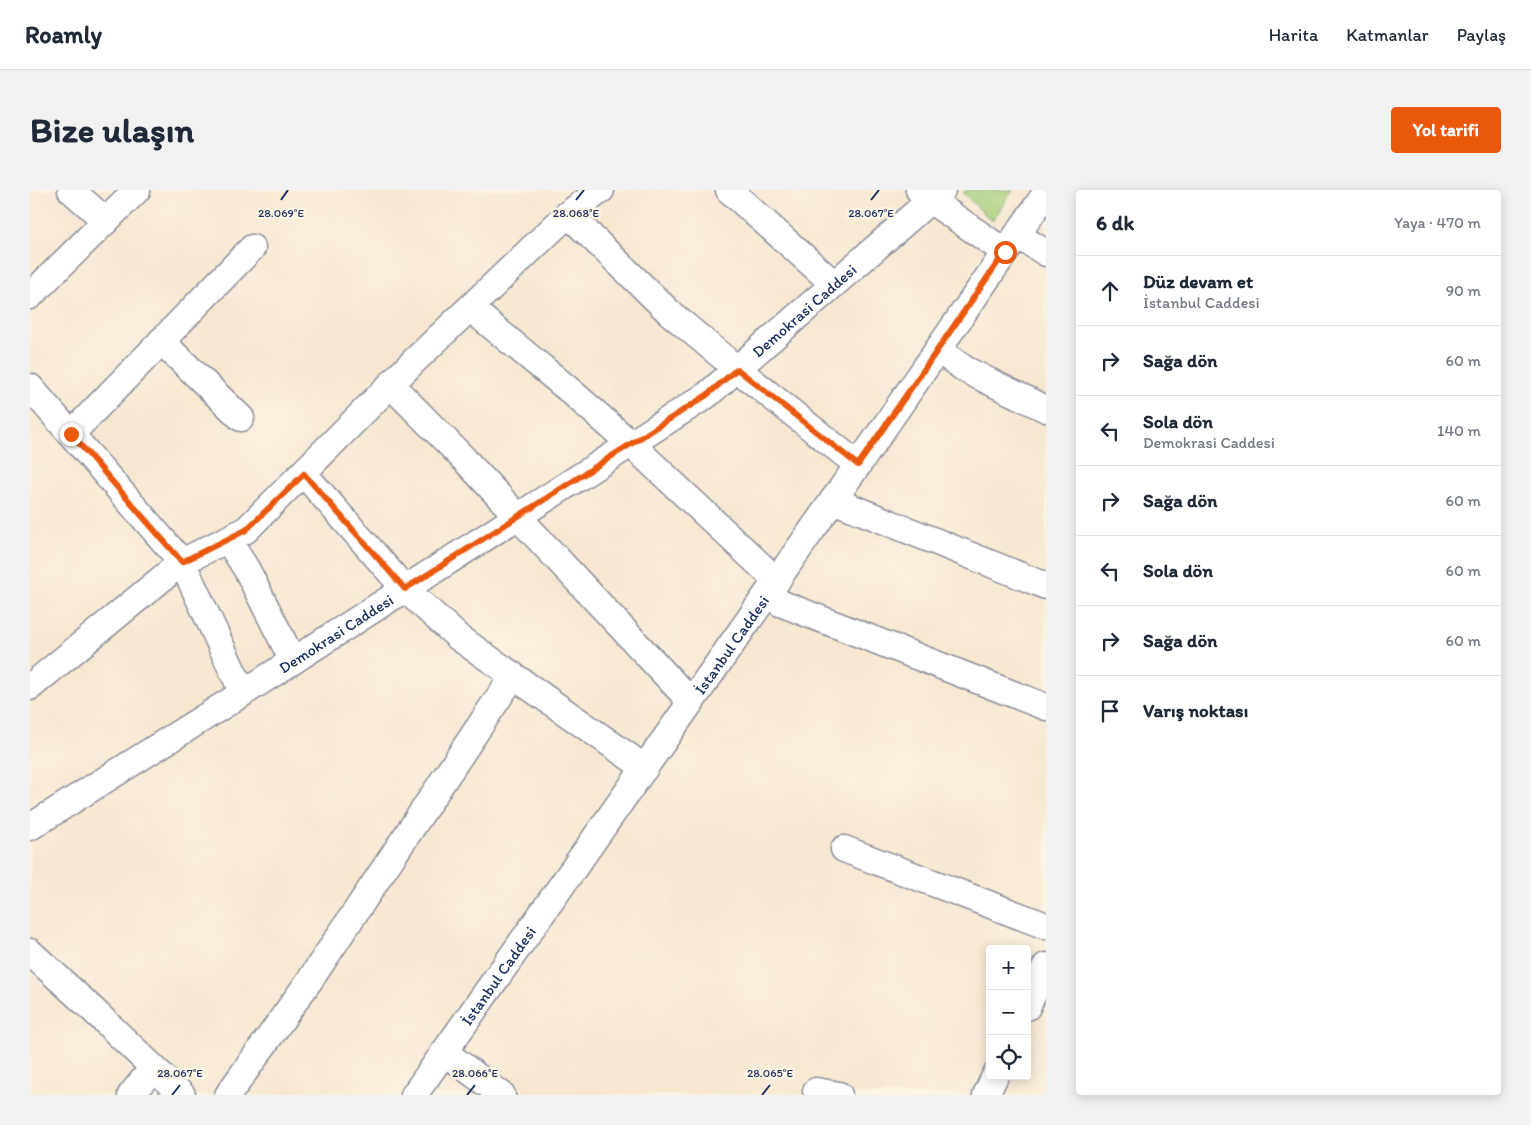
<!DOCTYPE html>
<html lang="tr">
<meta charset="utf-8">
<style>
body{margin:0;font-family:Itim,sans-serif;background:#f2f2f3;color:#1f2937}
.controls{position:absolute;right:15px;bottom:15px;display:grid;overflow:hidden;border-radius:5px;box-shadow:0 2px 12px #0003}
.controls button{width:45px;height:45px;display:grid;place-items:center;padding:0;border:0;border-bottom:1px solid #e0e1e3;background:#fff;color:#1f2937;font:25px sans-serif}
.stop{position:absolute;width:15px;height:15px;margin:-11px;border:4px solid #ea580c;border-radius:50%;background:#fff}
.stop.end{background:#ea580c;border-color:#fff;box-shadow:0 1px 5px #0008}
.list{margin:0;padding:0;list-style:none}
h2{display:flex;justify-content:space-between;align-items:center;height:65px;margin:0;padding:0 20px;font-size:21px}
h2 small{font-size:16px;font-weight:400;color:#747a83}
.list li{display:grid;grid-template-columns:32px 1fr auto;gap:15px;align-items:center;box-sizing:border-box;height:70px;padding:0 20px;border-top:1px solid #e0e1e3}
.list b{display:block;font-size:19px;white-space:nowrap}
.list p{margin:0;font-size:16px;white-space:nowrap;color:#747a83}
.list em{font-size:16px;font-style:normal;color:#747a83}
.icon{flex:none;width:28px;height:28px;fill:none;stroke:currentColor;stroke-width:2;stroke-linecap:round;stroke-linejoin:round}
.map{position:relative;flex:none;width:1016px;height:905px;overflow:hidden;border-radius:5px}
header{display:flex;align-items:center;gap:30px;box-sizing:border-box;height:70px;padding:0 25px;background:#fff;border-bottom:1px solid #e0e1e3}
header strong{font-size:24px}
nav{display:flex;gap:28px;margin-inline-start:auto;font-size:18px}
.intro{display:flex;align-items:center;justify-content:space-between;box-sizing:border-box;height:120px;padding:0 30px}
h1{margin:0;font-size:35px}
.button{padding:12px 22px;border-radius:5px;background:#ea580c;color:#fff;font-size:18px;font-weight:700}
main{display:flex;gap:30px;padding:0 30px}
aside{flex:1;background:#fff;border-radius:5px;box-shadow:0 2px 12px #0003}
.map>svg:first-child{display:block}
</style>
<header>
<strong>Roamly</strong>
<nav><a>Harita</a><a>Katmanlar</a><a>Paylaş</a></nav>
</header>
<div class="intro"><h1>Bize ulaşın</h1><a class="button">Yol tarifi</a></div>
<main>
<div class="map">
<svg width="1016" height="905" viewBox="0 0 1016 905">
<rect width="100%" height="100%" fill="#fcf5e5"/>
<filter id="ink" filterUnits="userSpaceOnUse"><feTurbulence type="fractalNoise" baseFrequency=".02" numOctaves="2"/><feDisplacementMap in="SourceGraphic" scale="10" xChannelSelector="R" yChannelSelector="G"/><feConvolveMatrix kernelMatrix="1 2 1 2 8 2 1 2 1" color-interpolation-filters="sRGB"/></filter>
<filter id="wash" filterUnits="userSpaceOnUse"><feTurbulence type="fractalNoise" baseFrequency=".0096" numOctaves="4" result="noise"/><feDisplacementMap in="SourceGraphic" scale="20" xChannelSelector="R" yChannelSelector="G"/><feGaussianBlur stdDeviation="1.12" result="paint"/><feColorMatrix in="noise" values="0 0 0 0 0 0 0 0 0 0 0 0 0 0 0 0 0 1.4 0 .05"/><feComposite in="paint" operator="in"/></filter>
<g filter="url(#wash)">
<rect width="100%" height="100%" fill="#f8e8d2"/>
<path fill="#a7cf7b" stroke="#617f6c" d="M937,0H983L962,31L933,3Z"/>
</g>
<g filter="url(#ink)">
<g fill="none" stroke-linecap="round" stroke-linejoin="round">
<g stroke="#8a8c98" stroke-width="29">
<g id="minor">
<path d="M41,0L76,31"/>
<path d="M699,0L804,94"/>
<path d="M889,0L900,10L975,62"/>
<path d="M538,24L639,122L707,179L828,275"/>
<path d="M987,45L1016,63"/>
<path d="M0,106L107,0"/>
<path d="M440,118L538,199L601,254L747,391"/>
<path d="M131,151L211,228"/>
<path d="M908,160L936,180L1016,219"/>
<path d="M361,195L435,270L661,512"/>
<path d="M0,197L152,372L213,503"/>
<path d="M41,244L222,58"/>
<path d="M274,284L375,399L428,447L615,578"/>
<path d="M803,310L1016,396"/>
<path d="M198,350L217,380L263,471"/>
<path d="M738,403L750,413L1016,517"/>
<path d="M0,497L152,372L216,340L381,174L538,24L571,0"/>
<path id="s1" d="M0,637L213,503L677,205L912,0"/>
<path d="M814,659L1016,736"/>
<path d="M0,762L62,819L152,905"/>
<path d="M997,817L1016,776"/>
<path d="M414,862L472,905"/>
<path d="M786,901L809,905"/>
<path d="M101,905L123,878"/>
<path d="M198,905L282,787L483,486"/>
<path id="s2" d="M384,905L842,255L1016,3"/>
<path d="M956,905L965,886"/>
</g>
</g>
<use href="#minor" stroke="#fff" stroke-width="26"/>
</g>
</g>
<g fill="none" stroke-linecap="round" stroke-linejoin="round" filter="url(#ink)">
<path stroke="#ea580c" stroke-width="6" d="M41,244L152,372L216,340L274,284L375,399L677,205L707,179L828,275L975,62"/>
</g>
<path fill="none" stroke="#1b2f5e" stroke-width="2" d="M251,10L258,0M546,10L554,0M841,10L849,0M142,905L150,895M437,905L445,895M732,905L740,895"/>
<g text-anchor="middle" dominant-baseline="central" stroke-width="5" stroke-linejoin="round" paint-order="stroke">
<g font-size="16" fill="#1b2f5e" stroke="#fcf5e5">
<text stroke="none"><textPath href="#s1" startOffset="932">Demokrasi Caddesi</textPath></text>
<text stroke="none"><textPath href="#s1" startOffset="362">Demokrasi Caddesi</textPath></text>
<text stroke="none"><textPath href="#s2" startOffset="551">İstanbul Caddesi</textPath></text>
<text stroke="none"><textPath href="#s2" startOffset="146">İstanbul Caddesi</textPath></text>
</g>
</g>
<g font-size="12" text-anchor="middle" fill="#1b2f5e" stroke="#fcf5e5" stroke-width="5" stroke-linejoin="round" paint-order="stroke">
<text x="251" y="27">28.069°E</text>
<text x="546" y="27">28.068°E</text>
<text x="841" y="27">28.067°E</text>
<text x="150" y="887">28.067°E</text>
<text x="445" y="887">28.066°E</text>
<text x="740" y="887">28.065°E</text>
</g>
</svg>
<div class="controls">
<button>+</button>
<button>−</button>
<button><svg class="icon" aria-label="locate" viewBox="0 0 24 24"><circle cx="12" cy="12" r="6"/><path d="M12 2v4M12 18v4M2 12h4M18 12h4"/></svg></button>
</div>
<div class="stop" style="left:975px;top:62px"></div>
<div class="stop end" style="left:41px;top:244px"></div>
</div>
<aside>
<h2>6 dk<small>Yaya · 470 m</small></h2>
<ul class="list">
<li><svg class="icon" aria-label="ahead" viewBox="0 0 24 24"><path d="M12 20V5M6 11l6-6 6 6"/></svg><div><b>Düz devam et</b><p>İstanbul Caddesi</p></div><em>90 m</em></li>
<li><svg class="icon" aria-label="right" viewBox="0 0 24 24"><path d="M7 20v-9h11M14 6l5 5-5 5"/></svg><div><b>Sağa dön</b></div><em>60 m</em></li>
<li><svg class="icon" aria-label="left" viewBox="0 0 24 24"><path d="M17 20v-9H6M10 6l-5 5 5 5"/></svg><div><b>Sola dön</b><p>Demokrasi Caddesi</p></div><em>140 m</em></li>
<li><svg class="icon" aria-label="right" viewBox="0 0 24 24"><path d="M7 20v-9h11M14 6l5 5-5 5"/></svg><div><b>Sağa dön</b></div><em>60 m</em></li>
<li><svg class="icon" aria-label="left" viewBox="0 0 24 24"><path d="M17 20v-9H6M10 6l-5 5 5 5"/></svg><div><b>Sola dön</b></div><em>60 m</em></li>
<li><svg class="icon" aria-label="right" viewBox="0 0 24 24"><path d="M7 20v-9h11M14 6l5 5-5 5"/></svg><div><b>Sağa dön</b></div><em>60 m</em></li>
<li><svg class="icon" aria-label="arrive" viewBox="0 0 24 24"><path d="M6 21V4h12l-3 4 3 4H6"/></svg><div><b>Varış noktası</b></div></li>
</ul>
</aside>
</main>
